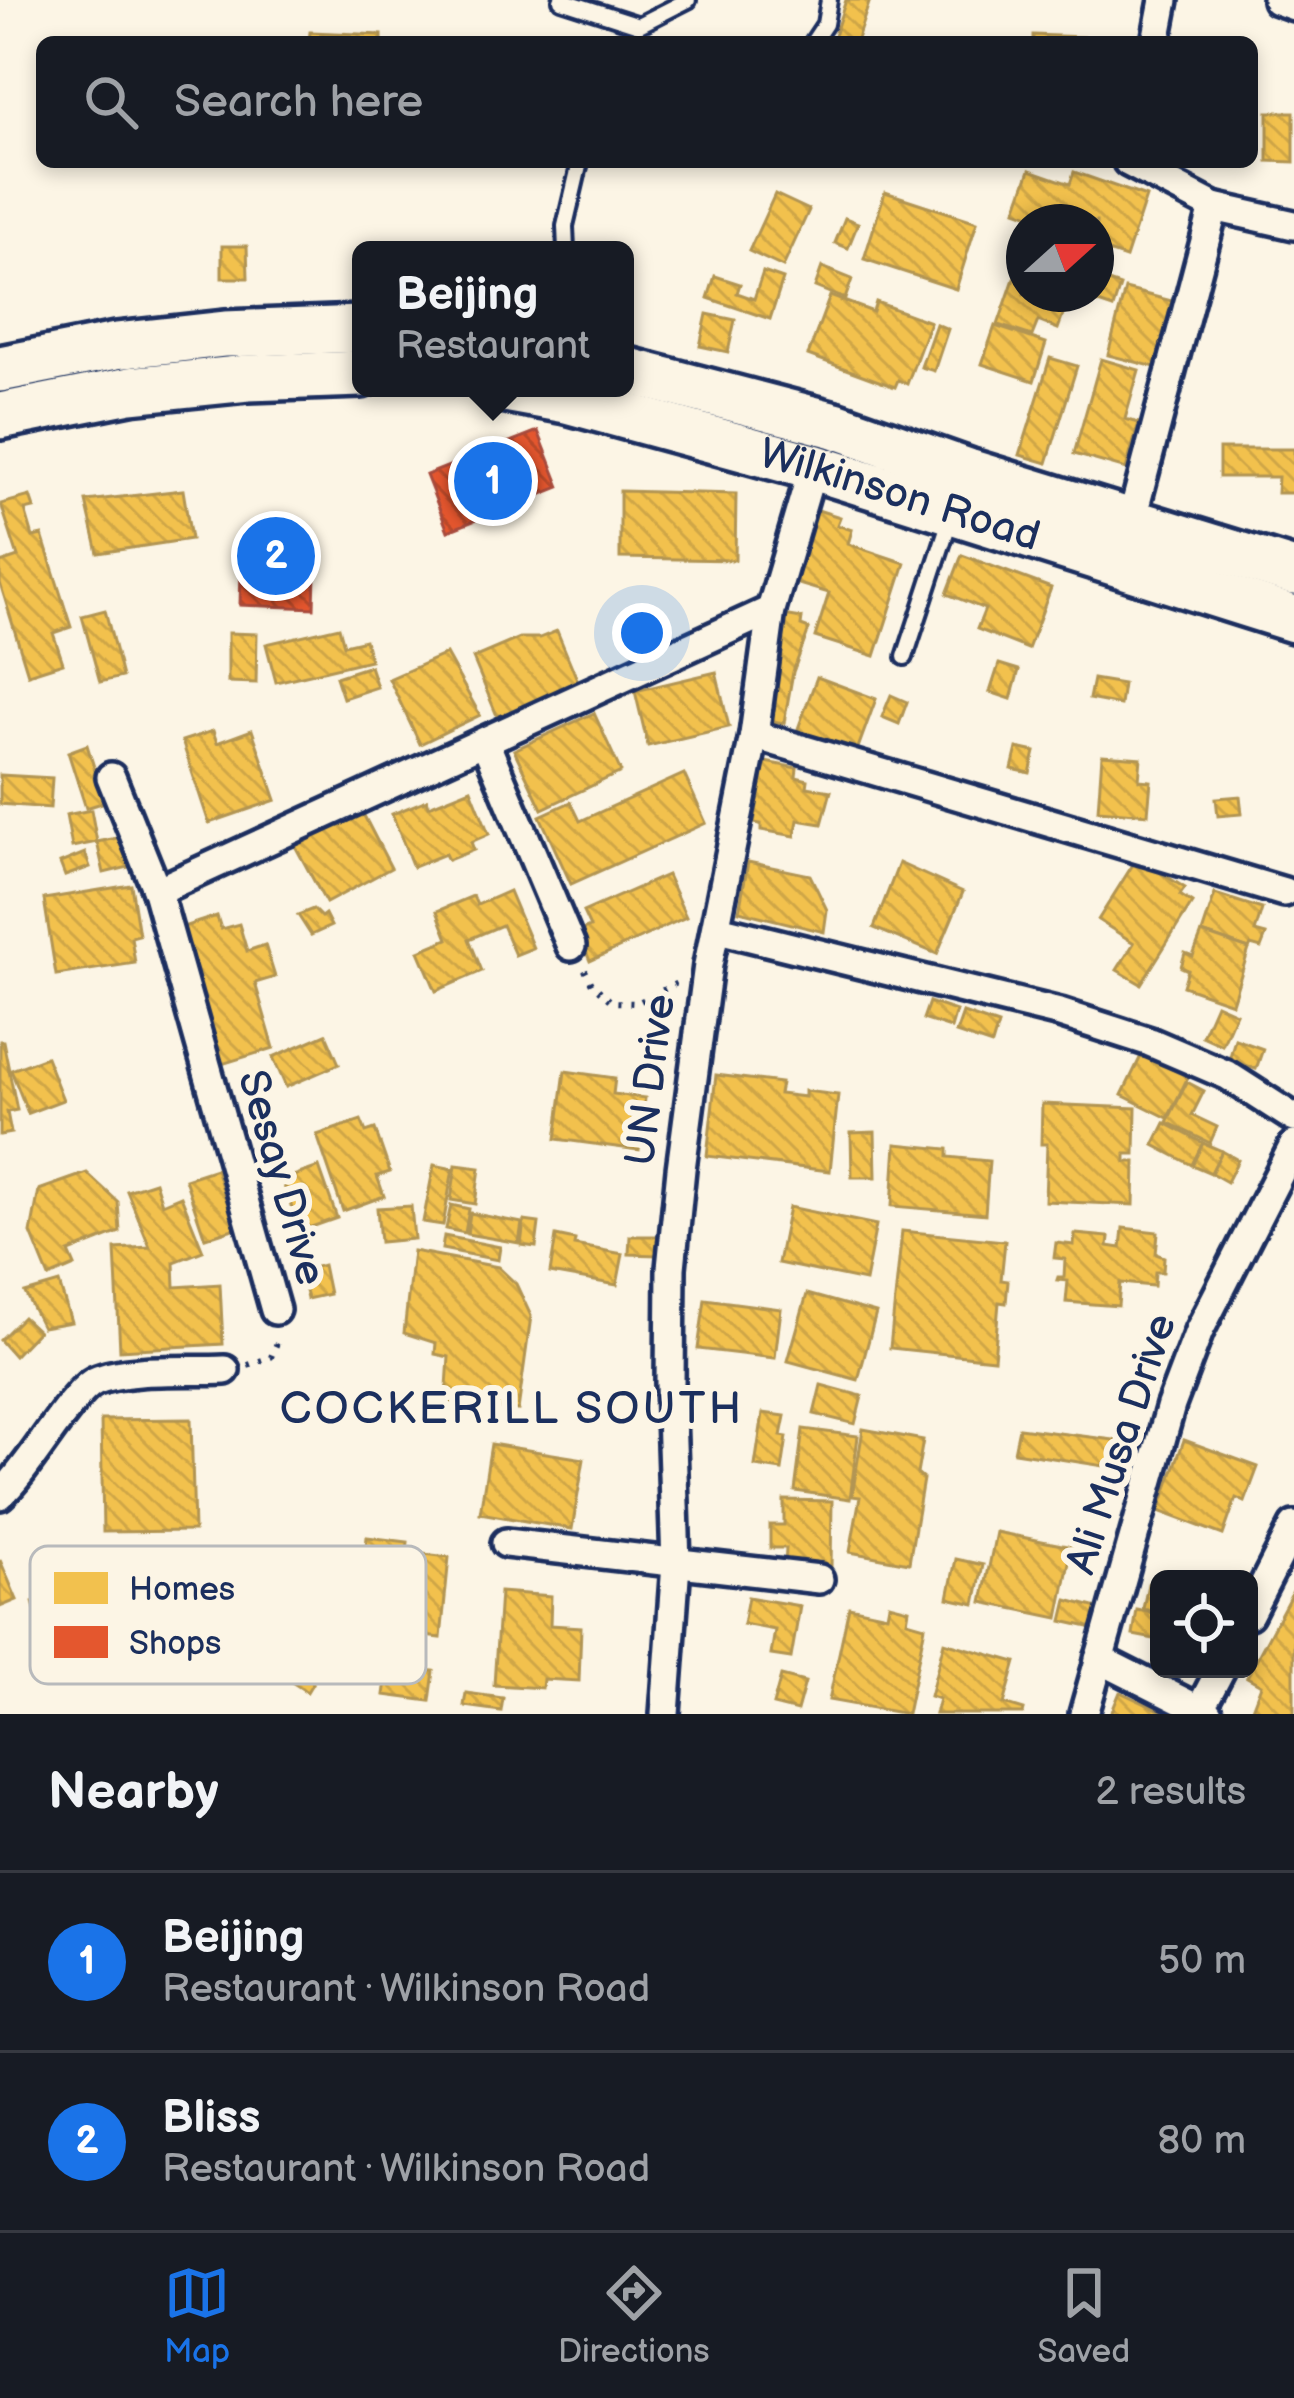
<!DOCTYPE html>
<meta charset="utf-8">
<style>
body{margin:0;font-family:"Balsamiq Sans",sans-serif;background:#242831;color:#f1f3f6}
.controls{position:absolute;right:36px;bottom:36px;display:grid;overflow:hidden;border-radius:18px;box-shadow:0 6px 18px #0003}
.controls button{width:108px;height:108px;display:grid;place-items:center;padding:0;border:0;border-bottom:3px solid #363941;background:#171b24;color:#f1f3f6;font:60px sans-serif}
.compass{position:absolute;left:1006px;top:204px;width:108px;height:108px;border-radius:50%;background:#171b24;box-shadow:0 6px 18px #0003;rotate:69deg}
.you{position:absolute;left:642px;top:633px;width:42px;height:42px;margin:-30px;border:9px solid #fff;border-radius:50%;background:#1a73e8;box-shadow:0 0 0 18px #1a73e833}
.badge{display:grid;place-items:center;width:78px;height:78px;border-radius:50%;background:#1a73e8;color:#fff;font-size:39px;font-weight:700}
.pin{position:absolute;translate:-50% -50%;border:6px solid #fff;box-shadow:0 3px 12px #0006}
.popup{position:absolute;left:352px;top:241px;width:282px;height:156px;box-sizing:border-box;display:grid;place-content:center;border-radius:18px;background:#171b24;filter:drop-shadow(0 3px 9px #0005);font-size:39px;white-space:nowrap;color:#9ea1a6}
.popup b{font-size:45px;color:#f1f3f6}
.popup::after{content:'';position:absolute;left:50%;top:100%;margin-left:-24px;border:24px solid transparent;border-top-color:#171b24}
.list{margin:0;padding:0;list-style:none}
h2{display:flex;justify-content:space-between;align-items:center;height:156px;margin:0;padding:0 48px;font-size:51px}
h2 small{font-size:39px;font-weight:400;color:#9ea1a6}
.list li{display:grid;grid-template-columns:78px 1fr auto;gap:36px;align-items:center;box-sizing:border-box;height:180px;padding:0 48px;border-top:3px solid #363941}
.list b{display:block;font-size:45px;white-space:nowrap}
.list p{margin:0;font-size:39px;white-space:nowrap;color:#9ea1a6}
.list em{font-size:39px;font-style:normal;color:#9ea1a6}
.icon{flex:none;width:66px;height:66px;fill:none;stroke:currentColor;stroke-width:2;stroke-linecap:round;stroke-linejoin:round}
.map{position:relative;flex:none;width:1294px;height:1714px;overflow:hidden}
.search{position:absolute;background:#171b24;box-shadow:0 6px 18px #0003;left:36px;right:36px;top:36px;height:132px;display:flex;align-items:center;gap:30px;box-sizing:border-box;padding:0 42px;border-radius:18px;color:#9ea1a6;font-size:45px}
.sheet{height:516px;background:#171b24}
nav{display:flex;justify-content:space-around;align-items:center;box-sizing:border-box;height:168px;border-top:3px solid #363941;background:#171b24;font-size:33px;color:#9ea1a6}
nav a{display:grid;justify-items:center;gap:6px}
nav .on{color:#1a73e8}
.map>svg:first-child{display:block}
</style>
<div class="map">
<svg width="1294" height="1714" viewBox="0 0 1294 1714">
<defs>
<pattern id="homes-back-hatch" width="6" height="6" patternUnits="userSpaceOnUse" patternTransform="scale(3)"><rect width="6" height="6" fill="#f2c14e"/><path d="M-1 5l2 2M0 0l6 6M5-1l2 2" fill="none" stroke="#cfa646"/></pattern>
<pattern id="shops-back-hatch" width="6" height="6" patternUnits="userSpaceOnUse" patternTransform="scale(3)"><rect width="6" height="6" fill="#e4572e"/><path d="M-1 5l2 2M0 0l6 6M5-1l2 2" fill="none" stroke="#b8482a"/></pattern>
</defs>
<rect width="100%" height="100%" fill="#fcf5e5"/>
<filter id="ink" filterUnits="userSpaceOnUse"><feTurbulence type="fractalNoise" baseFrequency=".00833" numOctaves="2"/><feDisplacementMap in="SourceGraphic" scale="24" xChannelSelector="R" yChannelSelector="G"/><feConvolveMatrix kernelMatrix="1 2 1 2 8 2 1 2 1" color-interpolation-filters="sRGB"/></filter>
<g filter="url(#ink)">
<g fill="url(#homes-back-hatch)" stroke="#b29553" stroke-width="3">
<path d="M846,0H870L856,42H832Z"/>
<path d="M310,32L382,35V42H309Z"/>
<path d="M1033,35L1107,38V42H1033Z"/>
<path d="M1268,112H1294V162L1268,161Z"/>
<path d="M1030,170L1070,184L1074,172L1146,197L1126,258L1096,248V222H1049L1016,210Z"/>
<path d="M885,192L977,222L956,289L864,259Z"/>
<path d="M775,194L809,210L783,267L749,251Z"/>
<path d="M845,218L858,223L848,248L835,243Z"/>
<path d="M222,246H247L248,278H222Z"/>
<path d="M822,267L852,279L845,299L815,287Z"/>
<path d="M763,272L783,279L770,319L708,298L715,276L740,284L737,293L754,299Z"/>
<path d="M1016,273L1024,275V294H1059L1057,301L1067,304L1058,329L1038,321L1032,336L998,325Z"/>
<path d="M1096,278L1120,286L1113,308L1072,294H1096Z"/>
<path d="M1125,289L1172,301L1155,367L1108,355Z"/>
<path d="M830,296L873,312L876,302L930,322L907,384L898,380L895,387L808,355Z"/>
<path d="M707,314L735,320L728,352L700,346Z"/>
<path d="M936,324L948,329L934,371L921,367Z"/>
<path d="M995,326L1046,343L1034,381L982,364Z"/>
<path d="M1050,358L1077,366L1047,463L1020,455Z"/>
<path d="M1101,359L1139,370L1125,419L1139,423L1126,469L1074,454Z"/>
<path d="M1219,449H1294V493H1277L1278,477H1219Z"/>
<path d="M183,490L191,539L98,553L86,501Z"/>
<path d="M620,491L736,494L735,560L620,558Z"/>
<path d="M30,496L34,508L25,510L33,537L42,535L71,627L53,633L63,663L28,674L0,583V563L18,557L1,504Z"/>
<path d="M808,507L840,517L837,525L852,530L848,544L905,563L875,656L815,637L829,593L785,580Z"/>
<path d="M962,555L1051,588L1028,649L977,629L985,609L947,594Z"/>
<path d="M105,610L122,677L100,682L82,616Z"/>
<path d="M777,614L802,618L801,626L809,629L793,672L784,723L760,719Z"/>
<path d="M339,627L344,645L365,640L370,660L276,682L266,644Z"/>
<path d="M557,631L579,684L498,718L473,658L520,638H540Z"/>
<path d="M228,633L257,634L256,683L228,682Z"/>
<path d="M446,654L480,715L420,744L389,679Z"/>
<path d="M999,664L1019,670L1011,699L990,692Z"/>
<path d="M370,666L377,687L343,698L336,677Z"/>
<path d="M716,672L729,727L648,746L635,691Z"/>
<path d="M817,677L876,699L855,756L796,734Z"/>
<path d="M1093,679L1123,684L1120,705L1089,699Z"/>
<path d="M891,695L907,702L899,724L882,717Z"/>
<path d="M594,713L621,772L542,809L514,750Z"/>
<path d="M252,730L276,800L209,823L182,741L213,731L217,743Z"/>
<path d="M87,745L105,802L86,808L68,752Z"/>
<path d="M1017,748L1035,752L1030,773L1012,769Z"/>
<path d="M1102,755L1141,758L1139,780L1151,781L1148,814L1098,810Z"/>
<path d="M765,762L797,768L796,777L808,780L807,787L831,791L822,824L798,820L795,836L761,830V824L754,823Z"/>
<path d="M684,774L706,823L571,884L540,816L571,802L580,821Z"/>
<path d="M0,775L52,778L50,808L0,804Z"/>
<path d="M471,789L489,834L471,842L474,850L448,860L445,854L413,867L392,814L427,800L429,806Z"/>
<path d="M1240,796L1242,814L1218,816L1216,798Z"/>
<path d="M359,806L391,868L326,903L293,842Z"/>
<path d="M91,810L97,842L72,847L66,815Z"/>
<path d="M122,837L129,867L104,873L97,842Z"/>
<path d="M85,853L90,867L65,876L60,863Z"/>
<path d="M1137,858L1185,888L1180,895L1192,903L1141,984L1117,970L1134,943L1098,920Z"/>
<path d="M748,862L810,875L827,910L824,932L739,911Z"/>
<path d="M899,863L963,892L937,954L874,928Z"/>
<path d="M667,875L686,917L590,961L578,932L590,927L583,912Z"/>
<path d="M131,885L139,935L131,937L135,963L56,975L44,899Z"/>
<path d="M509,891L533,948L515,955L502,925L469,939L482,971L436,991L419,951L448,939L437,911L473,896L477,905Z"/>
<path d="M1215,894L1262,909L1255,932L1266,935L1261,948L1251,945L1249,949L1202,933Z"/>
<path d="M313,909L321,917L325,914L331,926L311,935L298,915Z"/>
<path d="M217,916L221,929L239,924L247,951L265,945L275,977L255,983L274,1048L222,1064L180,928Z"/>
<path d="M1202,933L1249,949L1232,1003L1183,986L1188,970L1181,967L1185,953L1193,956Z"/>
<path d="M929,1002L956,1011L951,1028L923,1019Z"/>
<path d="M1216,1004L1236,1013L1222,1045L1202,1036Z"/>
<path d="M963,1013L998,1025L992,1045L956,1033Z"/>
<path d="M326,1034L339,1064L286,1087L273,1057Z"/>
<path d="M1235,1039L1263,1049L1256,1069L1229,1060Z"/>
<path d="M0,1041H3L17,1110L7,1112L11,1133L0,1135Z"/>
<path d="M1142,1054L1188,1077L1168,1118L1122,1095Z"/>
<path d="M46,1057L63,1100L28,1113L11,1070Z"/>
<path d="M565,1071L615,1078L613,1094L645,1098L639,1150L556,1139Z"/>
<path d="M716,1075L781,1083L779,1094L805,1097V1091L838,1095L830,1171L707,1156Z"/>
<path d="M1187,1082L1204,1091L1192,1115L1217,1127L1210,1143L1167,1122Z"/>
<path d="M1042,1104L1136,1108L1135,1154H1126V1162H1135L1134,1205L1045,1201L1047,1144H1041Z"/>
<path d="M361,1120L366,1132L375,1129L390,1172L377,1176L384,1196L343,1211L317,1135Z"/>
<path d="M1165,1123L1203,1143L1192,1165L1154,1145Z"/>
<path d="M875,1132L876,1177H852L851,1133Z"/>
<path d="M1203,1143L1222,1151L1211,1173L1192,1165Z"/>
<path d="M896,1144L948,1149V1157L989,1161L985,1214L892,1206Z"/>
<path d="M1222,1151L1238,1160L1227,1182L1211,1173Z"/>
<path d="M434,1165L453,1169L443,1225L423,1222Z"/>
<path d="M456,1165L480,1168L475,1204L451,1200Z"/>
<path d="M319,1167L337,1218L300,1231L282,1180Z"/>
<path d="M216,1169L236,1228L205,1238L185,1179Z"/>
<path d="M87,1173L118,1202L120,1232L69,1252L75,1266L49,1277L31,1233L39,1190Z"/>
<path d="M155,1182L162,1204L181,1196L203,1251L174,1262L175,1287L220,1284L223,1344L120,1350L115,1249L150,1247L127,1191Z"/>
<path d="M451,1205L469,1209L465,1233L446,1229Z"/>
<path d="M411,1206L414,1239L380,1242L377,1208Z"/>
<path d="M789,1207L876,1225L865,1281L778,1263Z"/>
<path d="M470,1213L522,1223L519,1243L467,1234Z"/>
<path d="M524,1221L539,1223L536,1247L521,1245Z"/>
<path d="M1123,1228L1158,1232L1156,1254L1164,1257L1163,1272H1155L1154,1286L1120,1283L1118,1306L1066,1302L1068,1281L1057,1280L1058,1277H1064L1065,1259L1054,1258L1056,1243L1074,1245L1075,1234L1109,1237L1108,1246L1121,1248Z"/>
<path d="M902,1231L1005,1241L1001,1280L1008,1281L1006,1303L999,1302L994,1359L890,1348Z"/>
<path d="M444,1236L500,1247L498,1260L442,1249Z"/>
<path d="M556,1236L575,1240L574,1245L623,1254L617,1285L550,1273Z"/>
<path d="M630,1236H658L657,1255L629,1254Z"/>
<path d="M413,1251L498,1267L516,1284L531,1316L518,1410L446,1402L449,1357L435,1354L436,1343L404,1333Z"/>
<path d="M323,1265L329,1294L307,1299L300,1271Z"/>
<path d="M59,1283L71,1322L42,1327L25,1293Z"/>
<path d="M807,1294L876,1313L858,1380L788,1361Z"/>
<path d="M705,1299L781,1309L775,1358L698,1349Z"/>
<path d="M23,1317L38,1331L14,1356L0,1340Z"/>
<path d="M821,1385L862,1396L855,1424L814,1414Z"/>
<path d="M763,1413L785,1416L781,1436L787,1437L782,1470L755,1466Z"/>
<path d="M191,1419L194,1531L103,1532L101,1420Z"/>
<path d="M1019,1428L1130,1442L1124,1469L1014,1452Z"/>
<path d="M803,1429L858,1436L850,1499L795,1491Z"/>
<path d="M863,1429L923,1440L917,1474L923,1479L909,1563L850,1552L860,1497L852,1496Z"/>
<path d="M1184,1440L1258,1467L1245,1502L1236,1498L1223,1535L1159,1511Z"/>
<path d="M491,1444L584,1459L572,1529L480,1513Z"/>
<path d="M784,1500L832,1501L831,1568H785L786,1548H770V1525H784Z"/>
<path d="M996,1532L1072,1547L1058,1618L982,1602Z"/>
<path d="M367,1537L408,1542L407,1552L449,1557L441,1638L357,1628Z"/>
<path d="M126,1557L154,1560L152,1581L124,1579Z"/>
<path d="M956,1559L983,1565L975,1604L948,1598Z"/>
<path d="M0,1560L17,1600L0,1607Z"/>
<path d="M1148,1584L1159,1586V1613L1143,1609Z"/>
<path d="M93,1589L99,1657L51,1665L33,1602Z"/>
<path d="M1294,1589V1714H1250L1261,1685L1247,1677Z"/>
<path d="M500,1592L551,1596L550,1625L581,1627L579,1681L543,1679L542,1688L494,1685Z"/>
<path d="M158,1595L182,1597L180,1618L156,1616Z"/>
<path d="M748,1597L800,1606L791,1658L771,1655L775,1630L743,1624Z"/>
<path d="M1067,1600L1098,1608L1093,1628L1062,1621Z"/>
<path d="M889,1604L909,1609L907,1621L925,1626L907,1714L829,1700L849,1607L887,1615Z"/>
<path d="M1137,1610L1159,1614V1640L1133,1635Z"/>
<path d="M944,1642L1016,1662L1004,1704L1024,1710L1023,1714H935L939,1699L930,1696Z"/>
<path d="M276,1645L319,1672L307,1692L264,1664Z"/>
<path d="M388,1666L434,1671L430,1701L384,1695Z"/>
<path d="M781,1676L805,1682L797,1711L773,1705Z"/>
<path d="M1120,1692L1163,1712V1714H1111Z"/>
<path d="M466,1693L503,1698L501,1711L464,1706Z"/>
</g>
<g fill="url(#shops-back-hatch)" stroke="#a84b3c" stroke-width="3">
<path d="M538,431L560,487L448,531L426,475Z"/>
<path d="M242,535L316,538L314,608L240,605Z"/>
</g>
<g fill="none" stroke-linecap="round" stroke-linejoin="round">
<g stroke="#1b2f5e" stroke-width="22">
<g id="service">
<path d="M561,0L639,25L688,0"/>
<path d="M813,42L825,24L829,0"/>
<path d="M566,250L565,226L580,162"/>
<path d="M905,657L950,520"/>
</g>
</g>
<g stroke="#1b2f5e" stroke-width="36">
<g id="minor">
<path d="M1277,0L1294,6"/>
<path d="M1156,42L1164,0"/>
<path d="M1128,162L1214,207L1294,225"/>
<path d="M1131,522L1214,207"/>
<path d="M754,735L1284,892"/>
<path d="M485,742L571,946"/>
<path d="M111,777L157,891L275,1310"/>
<path d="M157,891L771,610"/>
<path d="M718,929L1060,1013L1150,1042L1227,1075L1294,1118"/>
<path d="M0,1495C29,1470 71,1392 95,1381C127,1367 189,1372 225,1370"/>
<path d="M506,1543L819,1579"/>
<path d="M1249,1614L1294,1526"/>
<path d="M1099,1659L1208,1714"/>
<path d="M1200,1709L1221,1669"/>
<path d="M665,1714L676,1564L670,1383L671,1268L681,1169L708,965L754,735L771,610L813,467"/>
<path d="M1084,1714L1171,1405L1199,1331L1294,1145"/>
</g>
</g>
<g stroke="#1b2f5e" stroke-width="54">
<g id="primary">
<path d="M0,369L116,346L225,334L361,329"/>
<path d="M625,370L835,425L968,472L1294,572"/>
<path id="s1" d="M500,388L567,400L813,467L1294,619"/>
<path d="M0,416L130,390L248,378L361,374"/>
</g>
</g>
<g stroke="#1b2f5e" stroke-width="6" stroke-dasharray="3 9" stroke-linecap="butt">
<path d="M585,970L592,984L612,1002L637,1003L677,983"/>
<path d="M248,1365L271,1357L279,1338"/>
</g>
<use href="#service" stroke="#fcf5e5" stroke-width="14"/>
<use href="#minor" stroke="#fcf5e5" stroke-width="27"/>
<use href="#primary" stroke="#fcf5e5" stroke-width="45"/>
</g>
</g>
<g text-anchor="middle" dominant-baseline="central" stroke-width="12" stroke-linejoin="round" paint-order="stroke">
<g font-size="42" fill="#1b2f5e" stroke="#fcf5e5">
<text stroke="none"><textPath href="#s1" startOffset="414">Wilkinson Road</textPath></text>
<text transform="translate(651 1080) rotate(-83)">UN Drive</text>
<text transform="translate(281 1178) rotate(74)">Sesay Drive</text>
<text transform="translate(1122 1444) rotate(-72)">Ali Musa Drive</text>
</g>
<g font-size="45" letter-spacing="3" fill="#1b2f5e" stroke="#fcf5e5">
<text x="512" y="1409">COCKERILL SOUTH</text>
</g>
</g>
<rect x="30" y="1546" width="396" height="138" rx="18" fill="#fcf5e5" stroke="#b8babc" stroke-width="3"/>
<rect x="54" y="1572" width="54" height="32" fill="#f2c14e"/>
<rect x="54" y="1626" width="54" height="32" fill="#e4572e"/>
<g font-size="33" fill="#1b2f5e">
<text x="129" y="1600">Homes</text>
<text x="129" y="1654">Shops</text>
</g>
</svg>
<div class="controls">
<button><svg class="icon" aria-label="locate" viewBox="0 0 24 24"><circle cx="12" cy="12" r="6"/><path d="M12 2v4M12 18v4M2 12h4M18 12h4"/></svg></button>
</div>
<svg class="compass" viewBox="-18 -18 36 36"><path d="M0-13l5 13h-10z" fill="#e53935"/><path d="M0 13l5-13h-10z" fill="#9ea1a6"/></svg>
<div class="you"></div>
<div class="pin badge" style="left:493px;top:481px">1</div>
<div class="popup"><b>Beijing</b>Restaurant</div>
<div class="pin badge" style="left:276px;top:556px">2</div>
<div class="search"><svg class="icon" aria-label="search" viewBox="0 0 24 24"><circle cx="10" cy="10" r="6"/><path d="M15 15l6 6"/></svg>Search here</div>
</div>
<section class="sheet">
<h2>Nearby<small>2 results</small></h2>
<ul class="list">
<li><span class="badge">1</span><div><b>Beijing</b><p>Restaurant · Wilkinson Road</p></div><em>50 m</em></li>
<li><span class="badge">2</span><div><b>Bliss</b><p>Restaurant · Wilkinson Road</p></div><em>80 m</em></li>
</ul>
</section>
<nav>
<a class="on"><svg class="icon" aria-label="map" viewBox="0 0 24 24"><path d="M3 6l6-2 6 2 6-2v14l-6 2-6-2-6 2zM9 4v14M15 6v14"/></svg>Map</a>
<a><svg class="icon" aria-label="directions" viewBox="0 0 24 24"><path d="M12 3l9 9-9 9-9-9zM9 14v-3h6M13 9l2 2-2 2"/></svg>Directions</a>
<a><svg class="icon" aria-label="saved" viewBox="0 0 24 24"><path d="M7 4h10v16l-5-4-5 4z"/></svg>Saved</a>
</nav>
